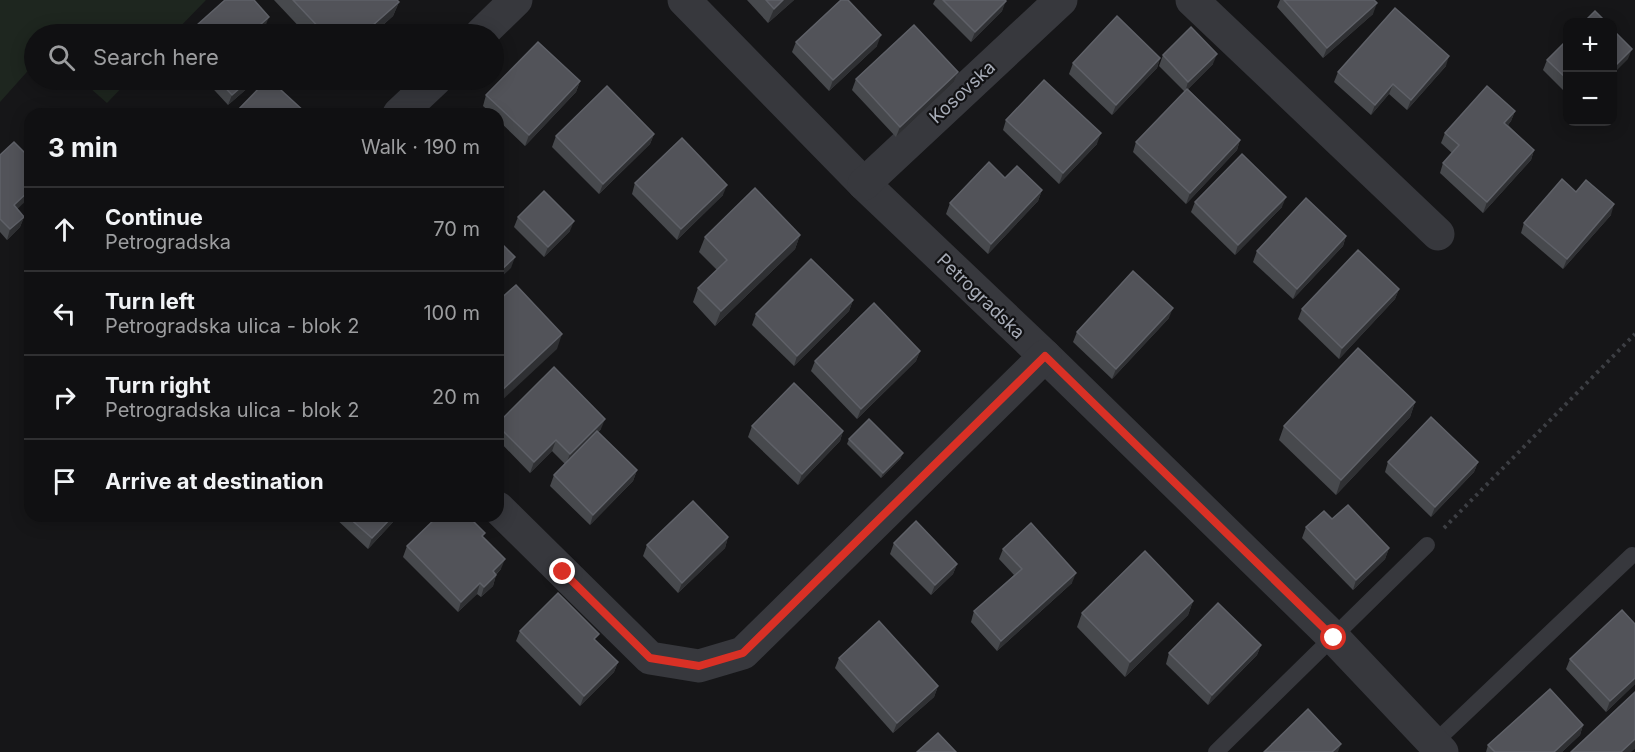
<!DOCTYPE html>
<meta charset="utf-8">
<style>
body{margin:0;font-family:Inter,sans-serif;background:#19191b;color:#f1f3f6}
.controls{position:absolute;right:18px;top:18px;display:grid;overflow:hidden;border-radius:12px;box-shadow:0 3px 15px #0003}
.controls button{width:54px;height:54px;display:grid;place-items:center;padding:0;border:0;border-bottom:2px solid #303032;background:#101012;color:#f1f3f6;font:30px sans-serif}
.stop{position:absolute;width:18px;height:18px;margin:-14px;border:4px solid #d93025;border-radius:50%;background:#fff}
.stop.end{background:#d93025;border-color:#fff;box-shadow:0 2px 6px #0008}
.list{margin:0;padding:0;list-style:none}
h2{display:flex;justify-content:space-between;align-items:center;height:78px;margin:0;padding:0 24px;font-size:26px}
h2 small{font-size:20px;font-weight:400;color:#9c9d9f}
.list li{display:grid;grid-template-columns:39px 1fr auto;gap:18px;align-items:center;box-sizing:border-box;height:84px;padding:0 24px;border-top:2px solid #303032}
.list b{display:block;font-size:22px;white-space:nowrap}
.list p{margin:0;font-size:20px;white-space:nowrap;color:#9c9d9f}
.list em{font-size:20px;font-style:normal;color:#9c9d9f}
.icon{flex:none;width:33px;height:33px;fill:none;stroke:currentColor;stroke-width:2;stroke-linecap:round;stroke-linejoin:round}
.map{position:relative;flex:none;width:1635px;height:752px;overflow:hidden}
.search{position:absolute;background:#101012;box-shadow:0 3px 15px #0003;left:24px;top:24px;width:480px;height:66px;display:flex;align-items:center;gap:15px;box-sizing:border-box;padding:0 21px;border-radius:33px;color:#9c9d9f;font-size:22px}
.panel{position:absolute;background:#101012;box-shadow:0 3px 15px #0003;left:24px;top:108px;width:480px;height:414px;border-radius:18px}
.map>svg:first-child{display:block}
</style>
<div class="map">
<svg width="1635" height="752" viewBox="0 0 1635 752">
<rect width="100%" height="100%" fill="#161618"/>
<g fill="#1e261f">
<path d="M0,0H206L173,34H34V64L0,102Z"/>
<path d="M81,80H129L107,103Z"/>
</g>
<g fill="none" stroke-linecap="round" stroke-linejoin="round">
<path stroke="#3d3f44" stroke-width="4" stroke-dasharray="3 4.5" stroke-linecap="butt" d="M1444,528L1635,334"/>
<g stroke="#37383d" stroke-width="16">
<path d="M1434,743L1632,555"/>
<path d="M1216,752L1427,545"/>
</g>
<g stroke="#37383d" stroke-width="33">
<path d="M684,0L864,184L1045,356L1334,638L1442,752"/>
<path d="M1192,0L1438,234"/>
<path d="M481,34L516,0"/>
<path d="M399,114L435,80"/>
<path d="M864,184L1061,0"/>
<path d="M498,508L650,658L699,666L743,653L1045,356"/>
</g>
</g>
<g fill="#47494d">
<path d="M274,0H397L399,2L393,16L373,34H306Z"/>
<path d="M747,0H794L768,23Z"/>
<path d="M935,0H1005L1002,11L971,42L933,4Z"/>
<path d="M1280,0H1374L1373,14L1323,58L1277,7Z"/>
<path d="M1568,39V95L1543,70L1547,60Z"/>
<path d="M796,42L877,46L829,91L792,52Z"/>
<path d="M1163,55L1213,64L1188,89L1240,140L1237,150L1186,204L1133,152L1136,142L1185,92L1159,66Z"/>
<path d="M1160,58L1157,68L1112,115L1069,74L1073,63Z"/>
<path d="M1446,66L1407,110L1389,94L1371,115L1334,82L1338,72Z"/>
<path d="M958,72L954,82L896,137L852,90L856,79Z"/>
<path d="M205,80H257L228,105Z"/>
<path d="M580,81L576,92L525,146L498,120V114H492L483,106L486,95Z"/>
<path d="M1515,111L1511,121L1508,125L1534,150L1531,160L1483,213L1440,173L1443,163L1452,153L1441,143L1445,133Z"/>
<path d="M1006,120L1097,144L1059,184L1003,130Z"/>
<path d="M654,134L650,144L599,194L552,147L556,136Z"/>
<path d="M0,155L30,158V172L17,209L24,217L20,227L7,240L0,232Z"/>
<path d="M1005,178L1042,190L1038,201L988,254L946,214L950,203Z"/>
<path d="M635,183L723,195L677,240L632,194Z"/>
<path d="M1576,192L1611,215L1563,269L1521,233L1524,223Z"/>
<path d="M1195,202L1282,207L1235,255L1191,212Z"/>
<path d="M518,217L570,231L544,257L514,227Z"/>
<path d="M800,235L795,249L715,326L693,302L698,288L717,270L699,252L705,237Z"/>
<path d="M1346,236L1343,246L1293,299L1253,262L1257,251Z"/>
<path d="M1399,289L1395,299L1339,359L1298,319L1302,309Z"/>
<path d="M853,300L849,311L794,366L752,325L756,314Z"/>
<path d="M1169,318L1112,379L1073,342L1077,332Z"/>
<path d="M920,351L916,361L857,419L811,371L815,361Z"/>
<path d="M1415,402L1410,417L1336,495L1279,440L1284,426Z"/>
<path d="M498,426L601,429L598,432L637,470L633,481L590,525L550,486L554,475L565,464L552,451L530,473L498,440Z"/>
<path d="M752,426L843,431L840,441L798,485L748,437Z"/>
<path d="M849,439L901,458L881,478L847,444Z"/>
<path d="M1388,462H1478L1474,472L1431,517L1385,472Z"/>
<path d="M333,516H396L395,520L368,549Z"/>
<path d="M1332,519L1389,548L1385,559L1353,590L1302,538L1306,527Z"/>
<path d="M728,537L725,548L678,593L643,556L647,545Z"/>
<path d="M484,538L501,569L496,575L493,586L481,597L477,594L458,612L403,557L407,546Z"/>
<path d="M894,543L957,564L953,574L931,595L890,554Z"/>
<path d="M1003,549L1072,583L997,651L971,622L974,611L1014,575L999,559Z"/>
<path d="M1193,601L1188,615L1125,677L1077,627L1082,613Z"/>
<path d="M520,631L596,641L618,662L614,672L580,706L516,641Z"/>
<path d="M1261,645L1257,655L1208,705L1166,664L1169,653Z"/>
<path d="M839,658L938,686L934,697L893,733L835,668Z"/>
<path d="M1570,659L1635,684L1606,712L1566,669Z"/>
<path d="M1583,725L1580,735L1562,752H1486L1488,745Z"/>
</g>
<g fill="#2f3033">
<path d="M783,0H794L768,23L774,9Z"/>
<path d="M1006,1L1002,11L971,42L975,32Z"/>
<path d="M399,2L393,16L373,34H363Z"/>
<path d="M1377,3L1373,14L1323,58L1327,48Z"/>
<path d="M269,17L265,27L258,34H251L252,32Z"/>
<path d="M881,35L877,46L829,91L833,80Z"/>
<path d="M1632,49L1628,59L1612,75V69Z"/>
<path d="M1217,54L1213,64L1185,92L1188,82Z"/>
<path d="M1449,56L1446,66L1407,110L1411,100Z"/>
<path d="M1160,58L1157,68L1112,115L1116,105Z"/>
<path d="M958,72L954,82L896,137L900,127Z"/>
<path d="M249,80H257L228,105L232,95Z"/>
<path d="M580,81L576,92L525,146L529,135Z"/>
<path d="M1393,84L1389,94L1371,115L1375,105Z"/>
<path d="M1515,111L1511,121L1501,133L1504,123Z"/>
<path d="M1101,133L1097,144L1059,184L1063,173Z"/>
<path d="M654,134L650,144L599,194L603,184Z"/>
<path d="M1240,140L1237,150L1186,204L1190,193Z"/>
<path d="M1534,150L1531,160L1483,213L1487,202Z"/>
<path d="M727,185L723,195L677,240L681,229Z"/>
<path d="M30,190V197L10,216L14,205Z"/>
<path d="M1042,190L1038,201L988,254L991,244Z"/>
<path d="M1286,197L1282,207L1235,255L1238,245Z"/>
<path d="M1614,204L1611,215L1563,269L1567,259Z"/>
<path d="M24,217L20,227L7,240L10,229Z"/>
<path d="M574,221L570,231L544,257L548,247Z"/>
<path d="M800,235L795,249L715,326L721,311Z"/>
<path d="M1346,236L1343,246L1293,299L1297,289Z"/>
<path d="M515,257L511,268L498,280V273Z"/>
<path d="M1399,289L1395,299L1339,359L1342,348Z"/>
<path d="M853,300L849,311L794,366L797,356Z"/>
<path d="M1173,308L1169,318L1112,379L1116,369Z"/>
<path d="M562,334L557,349L498,404V394Z"/>
<path d="M920,351L916,361L857,419L861,409Z"/>
<path d="M1415,402L1410,417L1336,495L1341,480Z"/>
<path d="M605,419L601,429L566,464L570,454Z"/>
<path d="M843,431L840,441L798,485L802,474Z"/>
<path d="M556,440L552,451L530,473L534,462Z"/>
<path d="M903,453L901,458L881,478L883,473Z"/>
<path d="M1478,462L1474,472L1431,517L1435,507Z"/>
<path d="M637,470L633,481L590,525L593,515Z"/>
<path d="M393,516H396L395,520L368,549L372,538Z"/>
<path d="M728,537L725,548L678,593L682,583Z"/>
<path d="M1389,548L1385,559L1353,590L1356,580Z"/>
<path d="M505,559L501,569L489,581L493,571Z"/>
<path d="M957,564L953,574L931,595L935,585Z"/>
<path d="M1076,573L1072,583L997,651L1001,641Z"/>
<path d="M496,575L493,586L481,597L484,587Z"/>
<path d="M480,583L477,594L458,612L461,602Z"/>
<path d="M1193,601L1188,615L1125,677L1130,662Z"/>
<path d="M1261,645L1257,655L1208,705L1212,695Z"/>
<path d="M618,662L614,672L580,706L584,696Z"/>
<path d="M1635,678V684L1606,712L1610,701Z"/>
<path d="M938,686L934,697L893,733L897,723Z"/>
<path d="M1583,725L1580,735L1562,752H1554Z"/>
<path d="M1635,739V749L1631,752H1621Z"/>
<path d="M1341,744L1338,752H1332Z"/>
</g>
<g fill="#525359" stroke="#5f6168" stroke-width="1.5">
<path d="M225,0H254L269,17L252,32L254,34H187Z"/>
<path d="M293,0H397L399,2L363,34H325Z"/>
<path d="M766,0H783L774,9Z"/>
<path d="M841,0H848L881,35L833,80L796,42Z"/>
<path d="M943,0H1005L1006,1L975,32Z"/>
<path d="M1284,0H1374L1377,3L1327,48Z"/>
<path d="M1395,8L1449,56L1411,100L1393,84L1375,105L1338,72Z"/>
<path d="M1595,11L1606,22H1584Z"/>
<path d="M1117,16L1160,58L1116,105L1073,63Z"/>
<path d="M914,25L958,72L900,127L856,79Z"/>
<path d="M1191,27L1217,54L1188,82L1163,55Z"/>
<path d="M1612,29L1632,49L1612,69Z"/>
<path d="M1568,39V80L1547,60Z"/>
<path d="M538,42L580,81L529,135L486,95Z"/>
<path d="M218,80H249L232,95Z"/>
<path d="M267,80H270L307,114H234Z"/>
<path d="M1044,80L1101,133L1063,173L1006,120Z"/>
<path d="M607,86L654,134L603,184L556,136Z"/>
<path d="M1487,86L1515,111L1504,123L1534,150L1487,202L1443,163L1459,145L1445,133Z"/>
<path d="M1187,89L1240,140L1190,193L1136,142Z"/>
<path d="M682,138L727,185L681,229L635,183Z"/>
<path d="M14,142L30,158V165L26,169L30,173V190L14,205L24,217L10,229L0,219V155Z"/>
<path d="M1242,154L1286,197L1238,245L1195,202Z"/>
<path d="M989,162L1005,178L1017,166L1042,190L991,244L950,203Z"/>
<path d="M1562,179L1576,192L1586,180L1614,204L1567,259L1524,223Z"/>
<path d="M755,188L800,235L721,311L698,288L727,260L705,237Z"/>
<path d="M544,191L574,221L548,247L518,217Z"/>
<path d="M1306,198L1346,236L1297,289L1257,251Z"/>
<path d="M498,240L515,257L498,273Z"/>
<path d="M1358,250L1399,289L1342,348L1302,309Z"/>
<path d="M811,259L853,300L797,356L756,314Z"/>
<path d="M1133,271L1173,308L1116,369L1077,332Z"/>
<path d="M516,285L562,334L498,394V301Z"/>
<path d="M874,303L920,351L861,409L815,361Z"/>
<path d="M1358,348L1415,402L1341,480L1284,426Z"/>
<path d="M554,367L605,419L570,454L556,440L534,462L498,426V423Z"/>
<path d="M794,383L843,431L802,474L752,426Z"/>
<path d="M1431,417L1478,462L1435,507L1388,462Z"/>
<path d="M869,419L903,453L883,473L849,439Z"/>
<path d="M597,431L637,470L593,515L554,475Z"/>
<path d="M693,501L728,537L682,583L647,545Z"/>
<path d="M1348,505L1389,548L1356,580L1306,527L1324,511L1332,519Z"/>
<path d="M347,516H393L372,538Z"/>
<path d="M438,516H468L485,533L482,536L505,559L493,571L496,575L484,587L480,583L461,602L407,546Z"/>
<path d="M916,521L957,564L935,585L894,543Z"/>
<path d="M1031,523L1076,573L1001,641L974,611L1022,569L1003,549Z"/>
<path d="M1145,551L1193,601L1130,662L1082,613Z"/>
<path d="M558,593L599,634L594,639L618,662L584,696L520,631Z"/>
<path d="M1218,603L1261,645L1212,695L1169,653Z"/>
<path d="M1622,610L1635,624V678L1610,701L1570,659Z"/>
<path d="M879,621L938,686L897,723L839,658Z"/>
<path d="M1550,689L1583,725L1554,752H1495L1488,745Z"/>
<path d="M1635,692V739L1621,752H1571Z"/>
<path d="M1308,709L1341,744L1332,752H1264Z"/>
<path d="M938,733L956,752H917Z"/>
</g>
<g fill="none" stroke-linecap="round" stroke-linejoin="round">
<path stroke="#d93025" stroke-width="8" d="M563,572L650,658L699,666L743,653L1045,356L1334,638"/>
</g>
<g text-anchor="middle" dominant-baseline="central" stroke-width="4.5" stroke-linejoin="round" paint-order="stroke">
<g font-size="18" fill="#a8adb8" stroke="#111113">
<text transform="translate(962 92) rotate(-43)">Kosovska</text>
<text transform="translate(981 296) rotate(44)">Petrogradska</text>
</g>
</g>
</svg>
<div class="controls">
<button>+</button>
<button>−</button>
</div>
<div class="stop" style="left:1334px;top:638px"></div>
<div class="stop end" style="left:563px;top:572px"></div>
<div class="search"><svg class="icon" aria-label="search" viewBox="0 0 24 24"><circle cx="10" cy="10" r="6"/><path d="M15 15l6 6"/></svg>Search here</div>
<section class="panel">
<h2>3 min<small>Walk · 190 m</small></h2>
<ul class="list">
<li><svg class="icon" aria-label="ahead" viewBox="0 0 24 24"><path d="M12 20V5M6 11l6-6 6 6"/></svg><div><b>Continue</b><p>Petrogradska</p></div><em>70 m</em></li>
<li><svg class="icon" aria-label="left" viewBox="0 0 24 24"><path d="M17 20v-9H6M10 6l-5 5 5 5"/></svg><div><b>Turn left</b><p>Petrogradska ulica - blok 2</p></div><em>100 m</em></li>
<li><svg class="icon" aria-label="right" viewBox="0 0 24 24"><path d="M7 20v-9h11M14 6l5 5-5 5"/></svg><div><b>Turn right</b><p>Petrogradska ulica - blok 2</p></div><em>20 m</em></li>
<li><svg class="icon" aria-label="arrive" viewBox="0 0 24 24"><path d="M6 21V4h12l-3 4 3 4H6"/></svg><div><b>Arrive at destination</b></div></li>
</ul>
</section>
</div>
